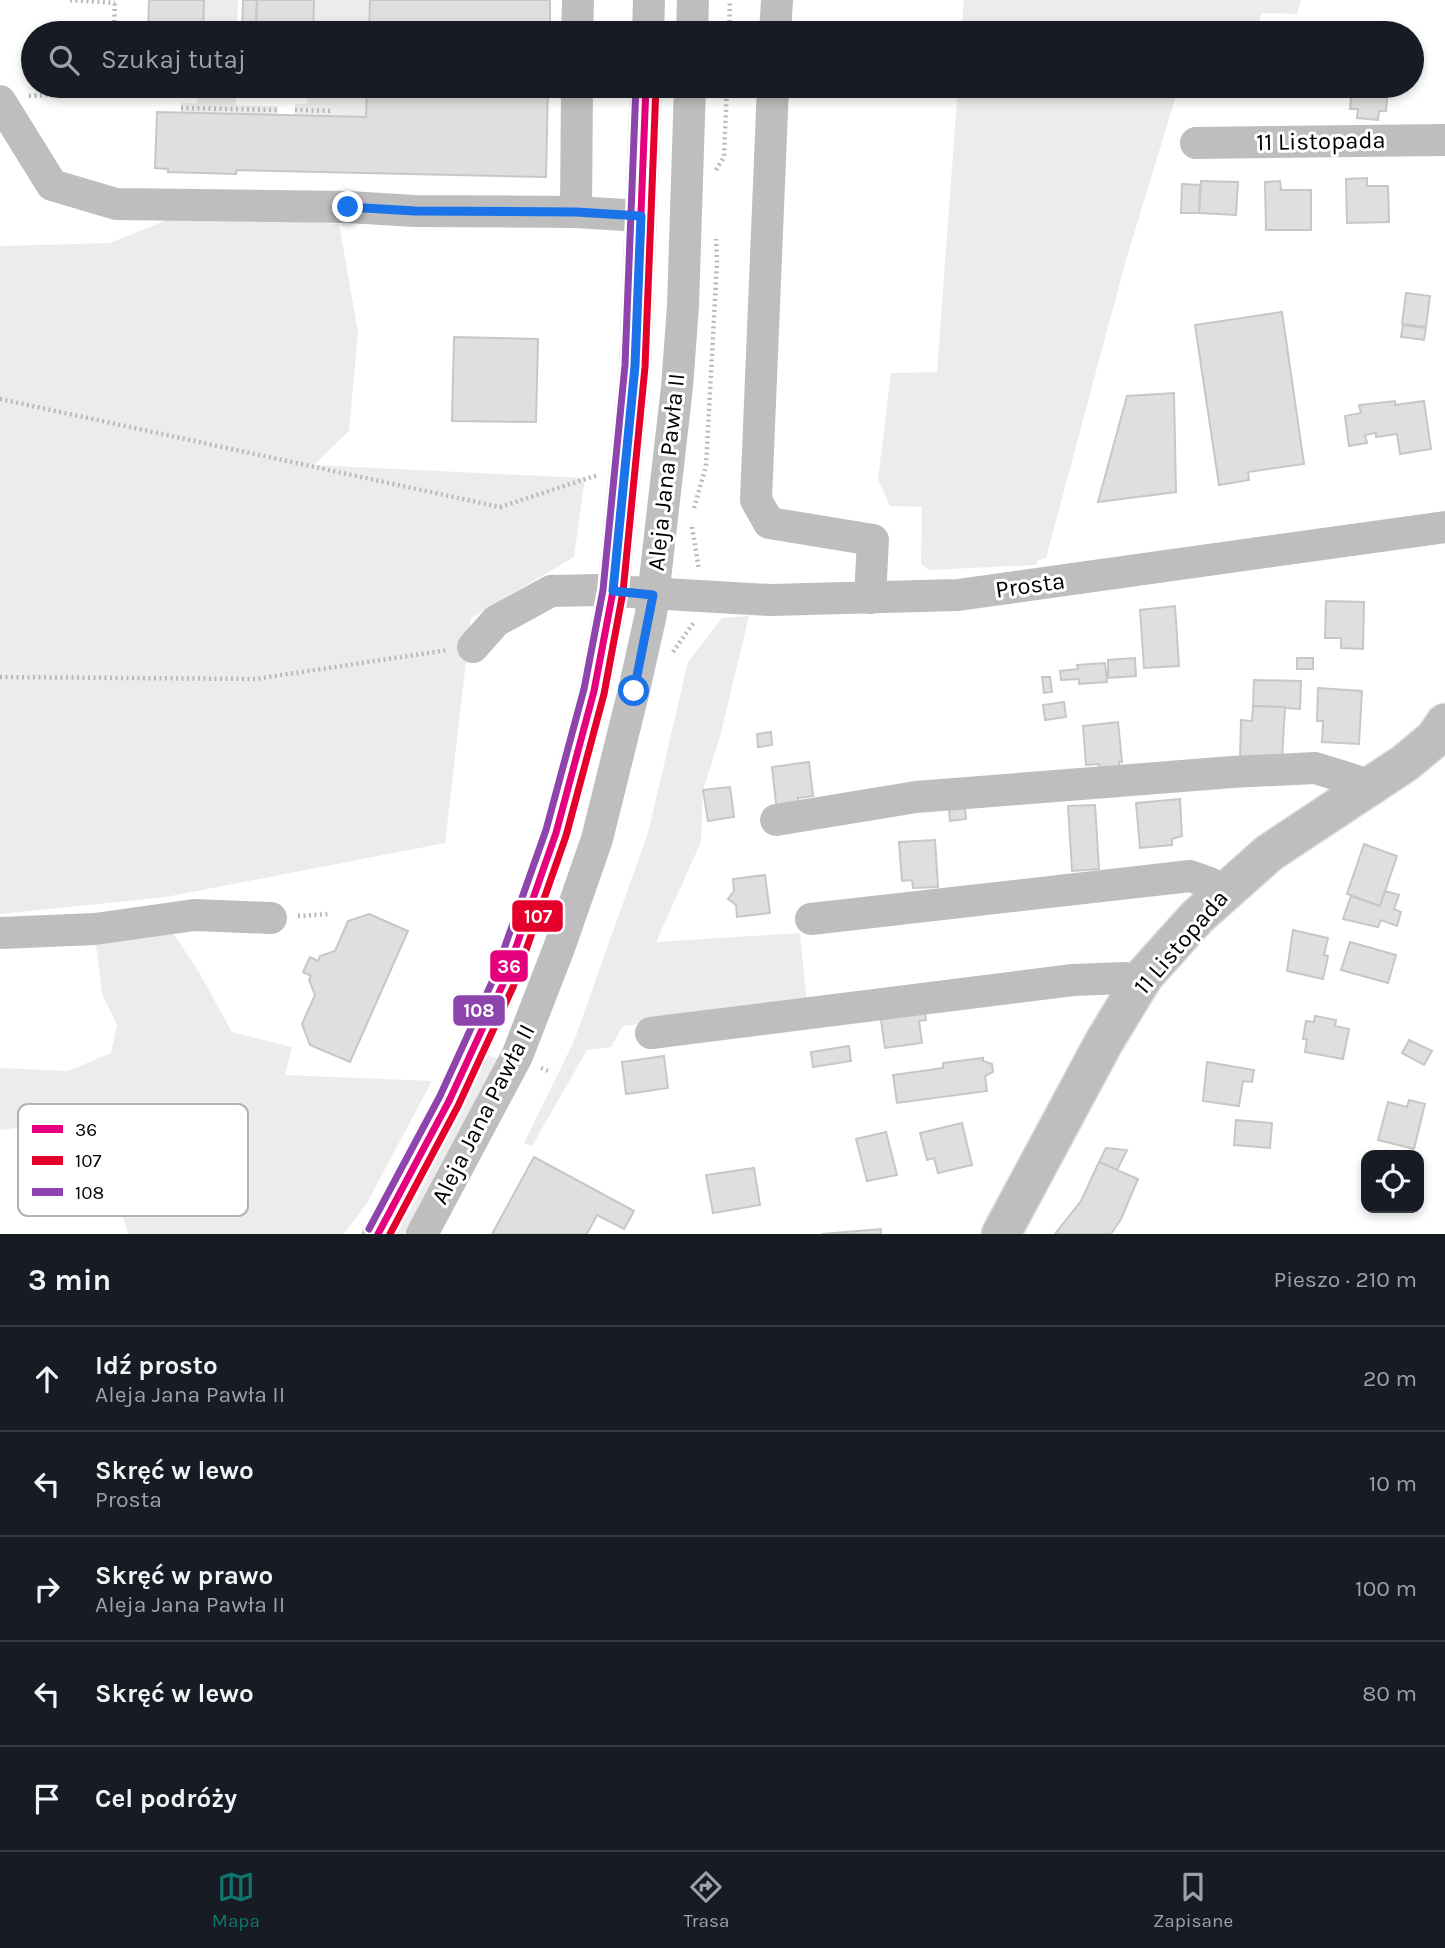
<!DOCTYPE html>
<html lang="pl">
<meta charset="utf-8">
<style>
body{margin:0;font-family:Karla,sans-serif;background:#20242c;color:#f1f3f6}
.controls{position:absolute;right:21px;bottom:21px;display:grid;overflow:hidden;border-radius:14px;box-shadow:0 4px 10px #0003}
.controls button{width:63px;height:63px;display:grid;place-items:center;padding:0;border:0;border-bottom:2px solid #363941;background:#171b24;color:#f1f3f6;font:35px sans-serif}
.stop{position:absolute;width:21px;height:21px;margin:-16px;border:5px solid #1a73e8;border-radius:50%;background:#fff}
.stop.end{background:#1a73e8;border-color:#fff;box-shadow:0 2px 7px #0008}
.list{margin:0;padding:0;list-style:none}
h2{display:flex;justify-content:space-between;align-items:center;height:91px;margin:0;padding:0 28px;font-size:30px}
h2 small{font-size:23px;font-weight:400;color:#9ea1a6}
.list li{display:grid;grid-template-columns:46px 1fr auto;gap:21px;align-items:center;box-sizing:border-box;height:105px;padding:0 28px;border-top:2px solid #363941}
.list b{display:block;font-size:26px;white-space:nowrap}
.list p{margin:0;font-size:23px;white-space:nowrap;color:#9ea1a6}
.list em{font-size:23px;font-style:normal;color:#9ea1a6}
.icon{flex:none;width:38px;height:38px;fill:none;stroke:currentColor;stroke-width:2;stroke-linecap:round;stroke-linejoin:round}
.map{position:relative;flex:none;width:1445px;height:1234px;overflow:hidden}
.search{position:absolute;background:#171b24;box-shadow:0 4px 10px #0003;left:21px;right:21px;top:21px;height:77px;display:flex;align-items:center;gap:18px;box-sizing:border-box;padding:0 24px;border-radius:38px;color:#9ea1a6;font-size:26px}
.sheet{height:616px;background:#171b24}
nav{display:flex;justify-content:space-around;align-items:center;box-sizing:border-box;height:98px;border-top:2px solid #363941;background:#171b24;font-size:19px;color:#9ea1a6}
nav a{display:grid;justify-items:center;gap:4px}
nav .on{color:#0f766e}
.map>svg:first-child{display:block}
</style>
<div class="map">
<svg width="1445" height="1234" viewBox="0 0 1445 1234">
<rect width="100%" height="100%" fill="#fff"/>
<g fill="#ececec">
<path d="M201,0H238L237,33H200Z"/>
<path d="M312,0H370L369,33H310Z"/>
<path d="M964,0H1301L1297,14L1262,13L1255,33H961Z"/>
<path d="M198,86H236V105L278,106L277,129L181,125V103H197Z"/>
<path d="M308,86H368L366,130H295V104H307Z"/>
<path d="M958,86H1179L1126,260L1046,558L1038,560L1036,565L929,570L921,564L922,507L890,506L878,479L891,373L937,372Z"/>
<path d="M182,214L339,224L358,332L349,431L314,465L585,478L574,557L471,618L445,843L166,897L0,914V246L110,243Z"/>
<path d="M749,616L720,737L703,790L701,842L656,942L800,933L807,1004L623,1026L611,1047L587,1050L532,1146L524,1143L574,1041L648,833L688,662L722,618Z"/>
<path d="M170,928L200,974L232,1032L292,1047L285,1075L432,1081L367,1203L344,1234H128L120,1206L143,1178L178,1107L0,1130V1068L68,1071L111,1053L117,1025L102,994L96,945Z"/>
<path d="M488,1055L499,1059L429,1194L405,1234H395L416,1200Z"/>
</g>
<g fill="#dfdfdf" stroke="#c7c7c7" stroke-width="2">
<path d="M149,0H204L203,33H148Z"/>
<path d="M243,0H257L256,33H242Z"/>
<path d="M257,0H314L313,33H256Z"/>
<path d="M370,0H550V33H369Z"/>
<path d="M367,86H548L546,177L237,170L236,174L168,172V169L155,168L157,112L366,117Z"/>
<path d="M1352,86H1388L1386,111H1379L1378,120L1357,118L1358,109H1350Z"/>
<path d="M1367,178V186H1388L1389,222L1347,223L1346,179Z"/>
<path d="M1201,181L1238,182L1236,215L1199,213Z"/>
<path d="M1280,181L1281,190H1311V230H1266L1265,182Z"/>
<path d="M1182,184L1200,185L1199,213H1181Z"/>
<path d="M1406,293L1430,296L1426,327L1402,324Z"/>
<path d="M1282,312L1304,464L1248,472L1249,480L1219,485L1195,325Z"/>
<path d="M1403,325L1426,328L1424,340L1401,337Z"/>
<path d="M454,337L538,339L536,422L452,421Z"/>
<path d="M1174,393L1176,492L1098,502L1127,396Z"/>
<path d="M1395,401V405L1424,401L1431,449L1400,454L1397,434L1376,437V433L1365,435L1367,443L1349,446L1345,416L1361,413L1359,405Z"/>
<path d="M1326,601L1364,602L1363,649L1341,648V638H1325Z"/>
<path d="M1175,606L1179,666L1144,668L1140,610Z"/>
<path d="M1135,658L1136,676L1108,678V660Z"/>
<rect x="1297" y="658" width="16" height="11"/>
<path d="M1105,663L1107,682L1079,684V679L1061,680L1060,671L1078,669L1077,665Z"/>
<path d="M1042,677H1050L1052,692L1044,693Z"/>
<path d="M1254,680L1301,681L1300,709L1253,706Z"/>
<path d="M1318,688L1362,691L1359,744L1322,742L1323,721H1317Z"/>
<path d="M1064,702L1066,717L1045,720L1043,705Z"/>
<path d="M1253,706L1285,707L1282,759L1240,758L1241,720L1252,721Z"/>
<path d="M1118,722L1122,762H1119L1120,771L1100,773L1099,764L1086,765L1083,726Z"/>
<path d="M771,732L772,745L758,747L757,734Z"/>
<path d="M809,762L813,796L798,798L799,809L777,812L772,767Z"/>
<path d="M730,787L734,817L708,821L703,790Z"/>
<path d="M1180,799L1182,836L1172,839V845L1140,848L1136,803Z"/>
<path d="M1095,805L1099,869L1072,871L1068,806Z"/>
<path d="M965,808L966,819L950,821L949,810Z"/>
<path d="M935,840L938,887L913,888L912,880L902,881L899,842Z"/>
<path d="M1364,844L1397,856L1380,906L1347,894Z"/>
<path d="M765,875L770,913L737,917L736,905L728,899L734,891L733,879Z"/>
<path d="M1385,891L1399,895L1394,909L1401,912L1397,926L1381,920L1378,927L1343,919L1351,896L1380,906Z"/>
<path d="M369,914L408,931L350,1062L310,1045L302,1024L315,995L309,980L311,976L303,972L310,957L318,961L320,956L335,951L348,921Z"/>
<path d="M1293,930L1328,938L1324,955L1328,956L1323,979L1287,971Z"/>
<path d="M1350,942L1396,955L1388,983L1341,970Z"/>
<path d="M924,1008L926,1020L919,1021L922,1043L885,1048L880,1013Z"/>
<path d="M1315,1016L1336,1020L1335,1026L1349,1029L1343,1059L1305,1052L1307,1039H1303L1306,1021L1314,1022Z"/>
<path d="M1409,1040L1432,1051L1424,1065L1402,1053Z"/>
<path d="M849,1046L851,1061L813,1067L811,1052Z"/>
<path d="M664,1056L668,1088L626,1094L622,1062Z"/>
<path d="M983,1058V1061L992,1064L993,1072L985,1076L987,1091L897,1103L893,1075L943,1068V1063Z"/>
<path d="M1207,1062L1254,1070L1252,1082L1243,1081L1239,1106L1203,1101Z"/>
<path d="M1409,1100L1425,1104L1414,1149L1378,1140L1388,1102L1407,1107Z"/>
<path d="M1236,1120L1272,1123L1270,1148L1234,1145Z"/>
<path d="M962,1123L972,1165L938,1173L934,1158L927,1160L920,1133Z"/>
<path d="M886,1132L897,1175L867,1181L856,1139Z"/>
<path d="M1106,1148L1127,1150L1117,1170L1099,1162Z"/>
<path d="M534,1157L634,1211L624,1229L597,1215L587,1234H492Z"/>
<path d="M1099,1162L1138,1179L1121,1219L1111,1234H1055L1081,1201Z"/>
<path d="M754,1168L760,1205L713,1213L706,1175Z"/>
<path d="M881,1229V1234H822Z"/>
</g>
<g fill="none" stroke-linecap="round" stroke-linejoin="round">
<g stroke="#dbdbdb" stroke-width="41">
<path id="major" d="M1001,1234L1104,1042L1144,976L1197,917L1269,853L1405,763L1435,738L1445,723"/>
</g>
<g stroke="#b9b9b9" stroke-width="4.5" stroke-dasharray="2 3.5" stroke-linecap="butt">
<path d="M70,0L115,3"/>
<path d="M114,33L115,0"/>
<path d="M729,33L730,0"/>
<path d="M29,96L111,91L157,93"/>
<path d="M181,108L278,110"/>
<path d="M295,110L331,111"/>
<path d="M716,170L724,157L727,86"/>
<path d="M0,399L500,507L598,475"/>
<path d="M694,508L706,466L717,262L716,239"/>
<path d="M692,527L699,570"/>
<path d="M673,652L694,622"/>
<path d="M0,677L255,679L448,650"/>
<path d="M298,916L328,914"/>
<path d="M541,1068L551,1072"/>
</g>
<g stroke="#bebebe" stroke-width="32">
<path d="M577,33L578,0"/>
<path d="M648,33L649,0"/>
<path d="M692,33L693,0"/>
<path d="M775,33L777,0"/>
<path d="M577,86L576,212L641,216"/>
<path d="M773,86L756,500L769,523L873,540L870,598"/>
<path d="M0,101L52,185L116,204L348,207L415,211L576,212"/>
<path d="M1196,143L1445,140"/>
<path d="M473,647L496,621L551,591L597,590L770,600L958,595L1445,527"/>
<path d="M776,820L916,797L1232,772L1315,768L1354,780L1369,789"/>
<path d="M811,919L1190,876L1210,883L1222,893"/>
<path d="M0,933L95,929L194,915L271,918"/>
<path d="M651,1033L1073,980L1124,978L1137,988"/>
<path d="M378,1234L449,1101L503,984L556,833L594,691L613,591L635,366L646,86"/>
<path d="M422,1234L517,1056L559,948L597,839L634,690L651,614L677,387L683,306L690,86"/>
</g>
<use href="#major" stroke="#bebebe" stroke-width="38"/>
<g stroke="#fff" stroke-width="12">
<path id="bus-1" d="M378,1234L449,1101L503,984L556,833L594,691L613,591L635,366L646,86"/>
</g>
<g stroke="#fff" stroke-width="12">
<path id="bus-2" d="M390,1234L458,1106L513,987L566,836L604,694L623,592L645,367L656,86"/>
</g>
<g stroke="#fff" stroke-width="12">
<path id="bus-3" d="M369,1229L440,1096L493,980L546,830L584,689L603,590L625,365L636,86"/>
</g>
<use href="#bus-1" stroke="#e5007d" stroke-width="7"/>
<use href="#bus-2" stroke="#e4002b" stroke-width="7"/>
<use href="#bus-3" stroke="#8e44ad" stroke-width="7"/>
</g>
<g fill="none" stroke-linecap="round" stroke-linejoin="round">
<path stroke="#1a73e8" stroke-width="9" d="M348,207L415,211L576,212L641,216L635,366L613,591L653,595L634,691"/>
</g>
<g text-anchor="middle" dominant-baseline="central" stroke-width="6" stroke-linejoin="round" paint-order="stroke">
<g font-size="24" fill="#000" stroke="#fff">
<text transform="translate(1321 141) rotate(-1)">11 Listopada</text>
<text transform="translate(666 472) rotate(-84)">Aleja Jana Pawła II</text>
<text transform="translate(1030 585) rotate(-8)">Prosta</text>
<text transform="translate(1181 942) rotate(-49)">11 Listopada</text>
<text transform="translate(483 1114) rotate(-63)">Aleja Jana Pawła II</text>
</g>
</g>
<rect x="18" y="1104" width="230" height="112" rx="10" fill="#fff" stroke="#b2b2b2" stroke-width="2"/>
<rect x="32" y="1125" width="31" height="8" fill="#e5007d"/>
<rect x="32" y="1156" width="31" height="9" fill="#e4002b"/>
<rect x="32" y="1188" width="31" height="8" fill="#8e44ad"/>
<g font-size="19" fill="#000">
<text x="75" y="1136">36</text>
<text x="75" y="1167">107</text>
<text x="75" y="1199">108</text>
</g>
<g stroke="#fff" stroke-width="2.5">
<rect x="511" y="899" width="53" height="34" rx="7" fill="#e4002b"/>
<rect x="489" y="949" width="40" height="34" rx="7" fill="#e5007d"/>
<rect x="452" y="994" width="54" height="33" rx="7" fill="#8e44ad"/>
</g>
<g font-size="19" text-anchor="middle" font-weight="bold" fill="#fff">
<text x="538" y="923">107</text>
<text x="509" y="973">36</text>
<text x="479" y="1017">108</text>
</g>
</svg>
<div class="controls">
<button><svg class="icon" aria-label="locate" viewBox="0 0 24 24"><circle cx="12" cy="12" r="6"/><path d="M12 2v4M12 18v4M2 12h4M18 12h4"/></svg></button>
</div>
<div class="stop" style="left:634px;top:691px"></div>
<div class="stop end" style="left:348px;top:207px"></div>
<div class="search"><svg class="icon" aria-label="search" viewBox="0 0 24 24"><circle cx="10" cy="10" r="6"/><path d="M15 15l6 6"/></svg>Szukaj tutaj</div>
</div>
<section class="sheet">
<h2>3 min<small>Pieszo · 210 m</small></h2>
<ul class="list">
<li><svg class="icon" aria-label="ahead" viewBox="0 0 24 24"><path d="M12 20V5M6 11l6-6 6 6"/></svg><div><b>Idź prosto</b><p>Aleja Jana Pawła II</p></div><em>20 m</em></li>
<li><svg class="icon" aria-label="left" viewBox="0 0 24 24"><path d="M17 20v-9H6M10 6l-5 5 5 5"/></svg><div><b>Skręć w lewo</b><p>Prosta</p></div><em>10 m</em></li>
<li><svg class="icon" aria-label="right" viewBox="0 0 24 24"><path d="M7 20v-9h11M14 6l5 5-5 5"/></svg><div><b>Skręć w prawo</b><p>Aleja Jana Pawła II</p></div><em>100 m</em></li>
<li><svg class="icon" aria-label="left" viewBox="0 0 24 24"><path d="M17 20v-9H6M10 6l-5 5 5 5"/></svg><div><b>Skręć w lewo</b></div><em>80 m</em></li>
<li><svg class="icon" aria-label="arrive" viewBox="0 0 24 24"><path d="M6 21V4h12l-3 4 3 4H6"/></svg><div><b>Cel podróży</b></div></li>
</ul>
</section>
<nav>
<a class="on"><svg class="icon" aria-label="map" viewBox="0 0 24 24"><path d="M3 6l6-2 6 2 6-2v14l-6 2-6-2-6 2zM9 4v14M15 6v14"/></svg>Mapa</a>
<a><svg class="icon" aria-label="directions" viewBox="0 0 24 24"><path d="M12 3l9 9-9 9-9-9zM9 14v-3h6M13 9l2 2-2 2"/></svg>Trasa</a>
<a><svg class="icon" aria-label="saved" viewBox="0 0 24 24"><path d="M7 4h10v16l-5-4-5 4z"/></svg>Zapisane</a>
</nav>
